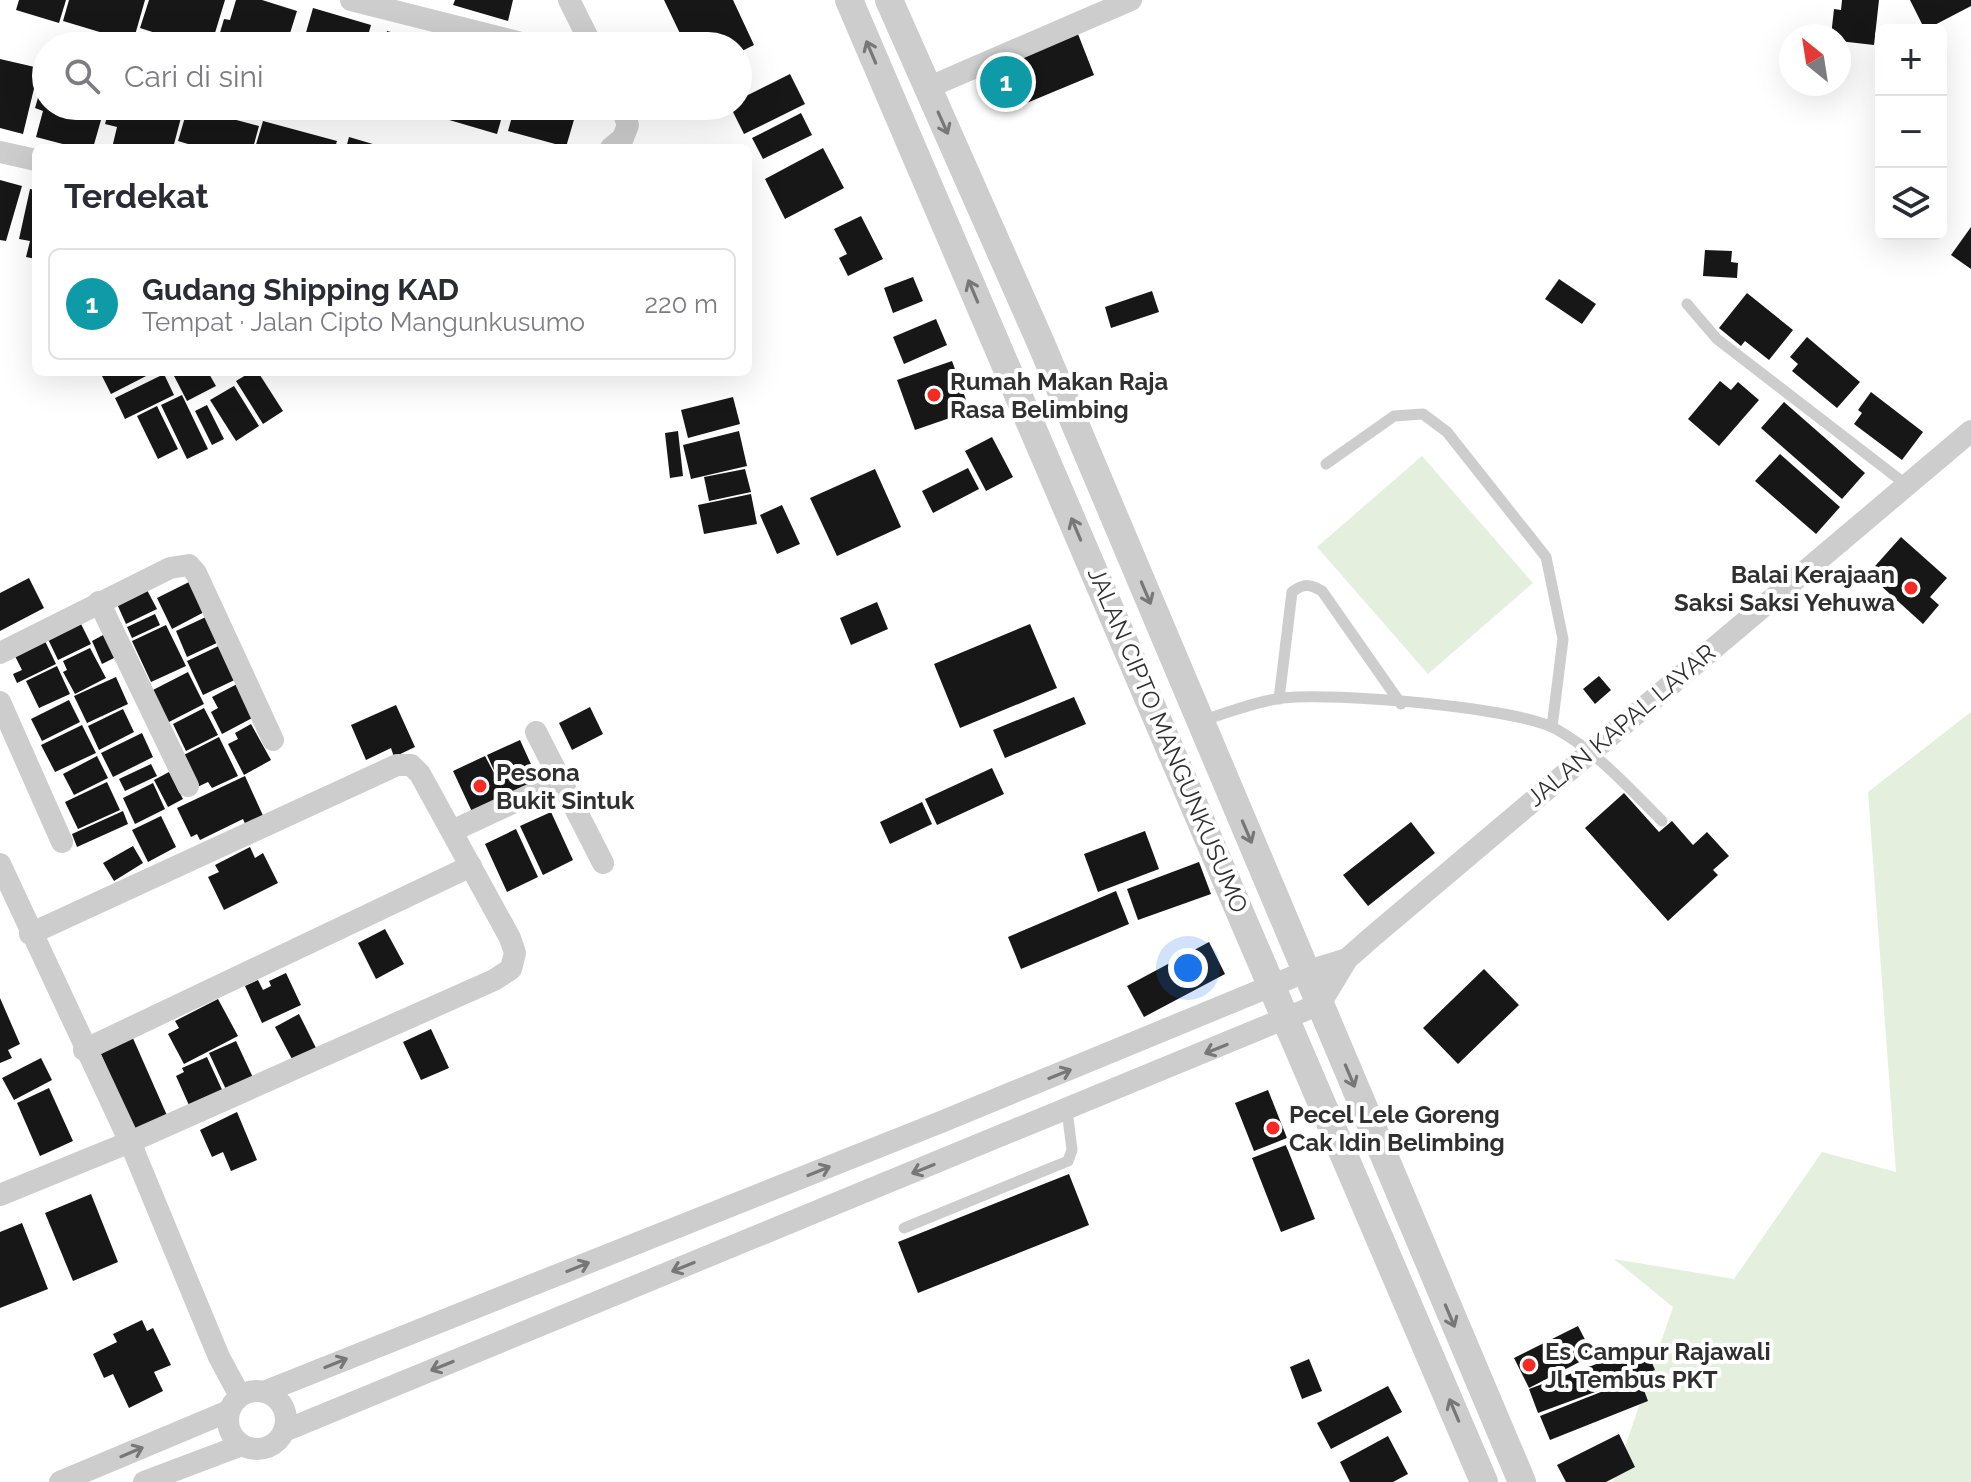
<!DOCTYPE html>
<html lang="id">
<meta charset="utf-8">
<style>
body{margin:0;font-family:Raleway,sans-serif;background:#f7f7f7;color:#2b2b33}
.controls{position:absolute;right:24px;top:24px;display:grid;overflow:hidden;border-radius:12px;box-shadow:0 8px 32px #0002}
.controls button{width:72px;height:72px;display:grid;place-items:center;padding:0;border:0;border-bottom:2px solid #e1e1e2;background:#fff;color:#2b2b33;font:40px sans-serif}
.compass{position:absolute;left:1779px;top:24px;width:72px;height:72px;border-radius:50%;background:#fff;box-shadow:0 8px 32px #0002;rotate:330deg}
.you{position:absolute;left:1188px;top:968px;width:28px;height:28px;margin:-20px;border:6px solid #fff;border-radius:50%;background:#1a73e8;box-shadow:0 0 0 12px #1a73e833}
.badge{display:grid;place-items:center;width:52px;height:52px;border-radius:50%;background:#7c3aed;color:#fff;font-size:26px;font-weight:700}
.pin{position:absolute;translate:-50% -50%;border:4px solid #fff;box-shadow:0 2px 8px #0006}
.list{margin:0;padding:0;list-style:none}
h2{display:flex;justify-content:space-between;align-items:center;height:104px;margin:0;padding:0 32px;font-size:34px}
h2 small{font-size:26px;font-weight:400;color:#7c7c81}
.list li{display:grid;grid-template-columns:52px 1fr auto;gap:24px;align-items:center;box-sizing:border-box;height:112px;margin:0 16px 16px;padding:0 16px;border:2px solid #e1e1e2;border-radius:12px}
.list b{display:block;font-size:30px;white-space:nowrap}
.list p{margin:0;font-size:26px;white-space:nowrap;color:#7c7c81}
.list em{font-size:26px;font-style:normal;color:#7c7c81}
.icon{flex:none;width:44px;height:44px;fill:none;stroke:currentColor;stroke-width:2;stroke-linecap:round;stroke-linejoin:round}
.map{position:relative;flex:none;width:1971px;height:1482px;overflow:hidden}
.search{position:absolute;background:#fff;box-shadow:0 8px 32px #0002;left:32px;top:32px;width:720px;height:88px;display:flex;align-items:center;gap:20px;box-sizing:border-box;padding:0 28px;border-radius:44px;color:#7c7c81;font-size:30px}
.panel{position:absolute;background:#fff;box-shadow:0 8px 32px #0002;left:32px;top:144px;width:720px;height:232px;border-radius:12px}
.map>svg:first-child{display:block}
</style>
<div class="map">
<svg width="1971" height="1482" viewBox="0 0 1971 1482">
<rect width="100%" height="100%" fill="#fff"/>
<g fill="#e5efdd">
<path d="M1422,456L1533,583L1428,674L1317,547Z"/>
<path d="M1971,712V1482H1613L1673,1307L1614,1259L1734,1279L1822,1152L1896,1172L1868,792Z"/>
</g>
<g fill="#171717">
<path d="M19,0H66L59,23L16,10Z"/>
<path d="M69,0H145L133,42L63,21Z"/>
<path d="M149,0H225L211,46H162L165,36L140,28Z"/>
<path d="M236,0H262L297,11L286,46H216L224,19L230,20Z"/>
<path d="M455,0H513L508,21L453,5Z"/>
<path d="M664,0H733L754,45L738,53V46H686Z"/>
<path d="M1842,0H1879L1874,45L1839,41V36H1831L1834,9L1841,10Z"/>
<path d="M1910,0H1971V6L1925,30Z"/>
<path d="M313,8L371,25L365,46H291L293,40L303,43Z"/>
<path d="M387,31L441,45V46H384Z"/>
<path d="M1078,34L1094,75L1017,107L1001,67Z"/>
<path d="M0,59L39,68L23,134L0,128Z"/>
<path d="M790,74L805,104L744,134L730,106H738V100Z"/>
<path d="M42,84L46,86V106H105L93,148H78L36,137L43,111L35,108Z"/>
<path d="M110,106H169L183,110L173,148H112L117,127L105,124Z"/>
<path d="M442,106H505L497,134L439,117Z"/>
<path d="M515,106H578L566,147L508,131Z"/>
<path d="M188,107L259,126L253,148H187L188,144L178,141Z"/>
<path d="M801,113L812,135L763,159L752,138Z"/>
<path d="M263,121L337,141L335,148H255Z"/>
<path d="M349,137L383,147V148H346Z"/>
<path d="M823,148L844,188L785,219L765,179Z"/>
<path d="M0,180L22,186L6,241L0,240Z"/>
<path d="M30,189L36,190V259L26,257L30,241L19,239Z"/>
<path d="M861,216L883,259L848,276L839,258L847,254L834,229Z"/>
<path d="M1971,227V269L1951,255Z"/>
<path d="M1705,250L1732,251L1731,262L1738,263L1737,278L1703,276Z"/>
<path d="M913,277L923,301L893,313L884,288Z"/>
<path d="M1559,279L1596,304L1582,324L1545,299Z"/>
<path d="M1152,291L1159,312L1111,328L1105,307Z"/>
<path d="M1747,293L1793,330L1769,360L1745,341L1741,346L1719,328Z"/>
<path d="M936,319L947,345L904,364L893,337Z"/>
<path d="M1807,337L1860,382L1837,408L1792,371L1798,364L1790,357Z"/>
<path d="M952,361L970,411L915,430L897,380Z"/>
<path d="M109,372H154L111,394L102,376Z"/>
<path d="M172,372H208L216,386L187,401Z"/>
<path d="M251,372H258L283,411L263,424L236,381Z"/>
<path d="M164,374L174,395L125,419L115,398Z"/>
<path d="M1720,381L1731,390L1738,382L1759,400L1719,446L1688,419Z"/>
<path d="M234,386L259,426L236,441L210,400Z"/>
<path d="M1871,392L1923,432L1902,460L1854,424L1862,413L1858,410Z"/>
<path d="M182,395L208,449L187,459L161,405Z"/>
<path d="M733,397L740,424L688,438L681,410Z"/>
<path d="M1784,402L1865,473L1842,499L1761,428Z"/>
<path d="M207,405L224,439L212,445L195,411Z"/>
<path d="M157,406L178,449L158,459L137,416Z"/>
<path d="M678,431L683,476L670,478L665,433Z"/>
<path d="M739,431L747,466L691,479L683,445Z"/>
<path d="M992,437L1013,477L986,491L965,451Z"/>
<path d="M1780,454L1840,507L1816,534L1755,481Z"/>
<path d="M968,468L979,489L933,513L922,491Z"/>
<path d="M745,469L751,492L709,501L704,477Z"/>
<path d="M875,469L901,527L837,556L810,498Z"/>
<path d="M751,494L757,524L704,534L698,505Z"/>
<path d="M782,505L800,544L777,554L760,515Z"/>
<path d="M1901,537L1947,578L1930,597L1939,605L1923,624L1868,574Z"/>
<path d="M29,578L44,608L0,631V593Z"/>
<path d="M195,579L210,609L172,629L157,598Z"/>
<path d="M147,590L157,609L126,624L117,604Z"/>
<path d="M877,602L888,629L851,645L840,618Z"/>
<path d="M155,614L160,625L132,638L127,627Z"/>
<path d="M210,615L221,641L187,657L176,631Z"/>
<path d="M79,620L91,644L58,660L47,637Z"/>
<path d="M1030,624L1057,688L960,728L934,664Z"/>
<path d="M166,625L186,666L151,682L132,641Z"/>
<path d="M105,634L116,657L102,664L92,641Z"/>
<path d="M45,641L56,664L17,683L13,674L22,670L15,656Z"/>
<path d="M227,642L243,676L203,695L187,661Z"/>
<path d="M90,648L106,678L75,694L63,672L67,670L63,661Z"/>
<path d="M57,666L70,694L39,708L26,681Z"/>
<path d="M188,672L204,704L167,723L151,691Z"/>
<path d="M1599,676L1611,690L1595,704L1583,689Z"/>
<path d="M116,677L128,704L87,723L74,696Z"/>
<path d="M239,683L256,716L222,734L211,712L218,708L212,697Z"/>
<path d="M1074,697L1086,724L1005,758L993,730Z"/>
<path d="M69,700L80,722L42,741L31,719Z"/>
<path d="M396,705L415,747L394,757L391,748L366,760L351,725Z"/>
<path d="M590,707L603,734L572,750L559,723Z"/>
<path d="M204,708L218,735L186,751L173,724Z"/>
<path d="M123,709L134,732L99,750L88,726Z"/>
<path d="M251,724L271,760L244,775L228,744L238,739L235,733Z"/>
<path d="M82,725L96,753L55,772L41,745Z"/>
<path d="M142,733L153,757L113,777L101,753Z"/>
<path d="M219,737L238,776L212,788L208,782L193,789L178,758Z"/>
<path d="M520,740L540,784L474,816L453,771L485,756L502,788L487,755Z"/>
<path d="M97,756L108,778L74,795L63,774Z"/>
<path d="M151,764L157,776L125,791L119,779Z"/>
<path d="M992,768L1004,794L937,825L925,799Z"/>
<path d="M169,772L183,799L168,807L154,780Z"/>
<path d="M245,776L265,820L247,828L243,819L200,840L197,834L191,837L177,808Z"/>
<path d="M107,782L120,810L78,829L65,802Z"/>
<path d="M153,783L165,809L135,824L123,798Z"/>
<path d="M1624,793L1659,832L1672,821L1693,845L1707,832L1729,856L1713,870L1718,875L1668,921L1585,828Z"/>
<path d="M922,802L932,824L890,844L880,822Z"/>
<path d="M123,811L128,824L77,847L72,834Z"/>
<path d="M551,812L573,860L543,875L520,826Z"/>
<path d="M161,816L176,847L148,862L132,830Z"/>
<path d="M1411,822L1435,853L1368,906L1343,875Z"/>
<path d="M516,829L538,877L507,892L485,844Z"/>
<path d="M1145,831L1159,869L1098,892L1084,854Z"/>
<path d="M133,846L143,863L114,881L103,863Z"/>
<path d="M250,847L255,858L263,853L278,883L224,910L208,877L219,872L215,865Z"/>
<path d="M1199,862L1211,894L1138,920L1127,889Z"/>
<path d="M1116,891L1129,924L1021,969L1008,937Z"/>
<path d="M385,929L404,964L376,979L358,943Z"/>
<path d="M1209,942L1225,974L1144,1017L1127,986Z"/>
<path d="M1484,969L1519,1005L1458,1064L1423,1028Z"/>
<path d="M286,973L301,1005L262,1023L245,986L258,980L263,990L271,986L269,981Z"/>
<path d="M0,998L20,1044L8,1050L12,1058L0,1063Z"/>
<path d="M218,999L238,1036L184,1064L168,1034L179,1028L175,1021Z"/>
<path d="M299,1014L316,1048L293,1061L275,1027Z"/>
<path d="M431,1029L449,1068L421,1080L403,1042Z"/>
<path d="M132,1036L169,1120L136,1135L99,1050Z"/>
<path d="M236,1041L256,1084L229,1096L209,1053Z"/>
<path d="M207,1057L225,1096L192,1112L176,1076L184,1072L182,1068Z"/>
<path d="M41,1058L52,1080L14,1100L2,1078Z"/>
<path d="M49,1088L73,1141L40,1156L17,1103Z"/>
<path d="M1268,1090L1287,1138L1254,1151L1235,1103Z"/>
<path d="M237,1112L257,1160L231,1171L223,1152L212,1157L200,1130Z"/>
<path d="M1286,1145L1315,1219L1281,1232L1252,1158Z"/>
<path d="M1069,1174L1089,1225L918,1293L898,1242Z"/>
<path d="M91,1194L118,1262L73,1281L45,1213Z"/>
<path d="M22,1223L48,1289L0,1308V1232Z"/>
<path d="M142,1320L147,1331L153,1328L171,1365L154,1372L163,1391L129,1408L113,1374L104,1378L93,1354L117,1342L113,1334Z"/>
<path d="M1578,1326L1593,1355L1529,1388L1514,1358Z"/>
<path d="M1645,1346L1655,1370L1538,1413L1529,1389Z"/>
<path d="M1309,1359L1322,1391L1302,1399L1290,1367Z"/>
<path d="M1639,1377L1648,1401L1550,1440L1540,1416Z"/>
<path d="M1388,1386L1402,1412L1331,1449L1317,1423Z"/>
<path d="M1619,1434L1635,1467L1606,1482H1566L1557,1465Z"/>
<path d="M1388,1436L1408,1474L1393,1482H1350L1340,1462Z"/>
</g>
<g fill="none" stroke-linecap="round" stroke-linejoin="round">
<g stroke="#cdcdcd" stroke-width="11">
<path d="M1687,304L1717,339L1908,486"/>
<path d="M1326,464L1394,416L1423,414L1447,432L1546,557L1563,639L1552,727"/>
<path d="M1279,699L1292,592C1304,583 1310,584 1322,591L1401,704"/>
<path d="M1201,721C1227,713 1256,701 1283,698C1332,692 1515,707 1556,729C1597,752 1628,787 1662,821"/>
<path d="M904,1228L1068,1161L1072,1150L1067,1110"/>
</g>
<g stroke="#cdcdcd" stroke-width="22">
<path d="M351,0L533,46"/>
<path d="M569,0L592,46"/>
<path d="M927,88L1131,0"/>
<path d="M611,148L623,138L628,125L621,106"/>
<path d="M0,152L36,160"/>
<path d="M99,602L188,786"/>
<path d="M0,653L170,568L189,565L196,573L273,740"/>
<path d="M0,702L62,842"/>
<path d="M536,732L603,863"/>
<path d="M452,831L560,781"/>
<path d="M0,864L130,1142L219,1357L240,1396"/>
<path d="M84,1050L471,866"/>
<path d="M0,1195L130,1142L494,980L511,969L515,953L510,938L420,774L411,765H397L30,934"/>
<circle cx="257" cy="1420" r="29"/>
<path d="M264,1392L941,1122L1305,972L1347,959"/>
<path d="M284,1431L1320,1004L1347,959L1372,937L1971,431"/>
<path d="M60,1482L229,1411"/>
<path d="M144,1482L242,1445"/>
</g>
<g stroke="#cdcdcd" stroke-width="28">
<path d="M849,0L1484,1482"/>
<path d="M889,0L1040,341L1522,1482"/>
</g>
</g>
<defs><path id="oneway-shaft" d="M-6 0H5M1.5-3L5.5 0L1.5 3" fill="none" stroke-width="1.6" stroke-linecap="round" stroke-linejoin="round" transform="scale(2)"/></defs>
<g stroke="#777">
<use href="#oneway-shaft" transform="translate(871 52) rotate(-113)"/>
<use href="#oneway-shaft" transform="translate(943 123) rotate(66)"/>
<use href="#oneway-shaft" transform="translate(973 291) rotate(-113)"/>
<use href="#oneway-shaft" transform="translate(1076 529) rotate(-113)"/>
<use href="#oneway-shaft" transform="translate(1146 593) rotate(67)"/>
<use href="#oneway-shaft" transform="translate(1247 832) rotate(67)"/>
<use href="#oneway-shaft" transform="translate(1216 1049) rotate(158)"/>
<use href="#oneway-shaft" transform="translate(1060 1074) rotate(-22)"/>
<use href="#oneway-shaft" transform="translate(1350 1076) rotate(67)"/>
<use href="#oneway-shaft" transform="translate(923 1169) rotate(158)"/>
<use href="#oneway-shaft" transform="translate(819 1171) rotate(-22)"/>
<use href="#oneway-shaft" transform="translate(578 1267) rotate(-22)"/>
<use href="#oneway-shaft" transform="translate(683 1267) rotate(158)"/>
<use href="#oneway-shaft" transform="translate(1450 1316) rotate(67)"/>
<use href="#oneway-shaft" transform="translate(336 1363) rotate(-22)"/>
<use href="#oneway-shaft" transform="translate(442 1366) rotate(158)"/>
<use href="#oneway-shaft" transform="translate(1454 1410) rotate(-113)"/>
<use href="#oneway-shaft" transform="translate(132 1452) rotate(-23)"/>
</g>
<g fill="#f62924" stroke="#fff" stroke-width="3">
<circle cx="934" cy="395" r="8"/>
<circle cx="1911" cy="588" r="8"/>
<circle cx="480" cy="786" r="8"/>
<circle cx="1273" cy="1128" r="8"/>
<circle cx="1529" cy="1365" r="8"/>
</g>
<g text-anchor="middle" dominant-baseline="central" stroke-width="8" stroke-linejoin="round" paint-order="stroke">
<g font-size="24" font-weight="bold" fill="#303030" stroke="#fff" text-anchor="start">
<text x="950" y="381">Rumah Makan Raja<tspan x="950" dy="28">Rasa Belimbing</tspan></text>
<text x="1895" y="574" text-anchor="end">Balai Kerajaan<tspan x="1895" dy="28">Saksi Saksi Yehuwa</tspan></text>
<text x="496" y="772">Pesona<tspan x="496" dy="28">Bukit Sintuk</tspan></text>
<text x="1289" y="1114">Pecel Lele Goreng<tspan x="1289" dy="28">Cak Idin Belimbing</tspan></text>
<text x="1545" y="1351">Es Campur Rajawali<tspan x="1545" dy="28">Jl. Tembus PKT</tspan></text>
</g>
<g font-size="24" fill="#303030" stroke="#fff">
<text transform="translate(1621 725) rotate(-40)">JALAN KAPAL LAYAR</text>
<text transform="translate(1168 740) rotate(67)">JALAN CIPTO MANGUNKUSUMO</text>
</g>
</g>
</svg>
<div class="controls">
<button>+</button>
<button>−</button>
<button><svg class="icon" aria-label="layers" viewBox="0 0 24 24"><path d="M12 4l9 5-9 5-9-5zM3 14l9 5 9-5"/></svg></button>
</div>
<svg class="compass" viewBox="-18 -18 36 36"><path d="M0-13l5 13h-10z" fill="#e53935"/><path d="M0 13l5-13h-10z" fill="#7c7c81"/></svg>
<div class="you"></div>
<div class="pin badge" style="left:1006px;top:82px;background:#0f9aa8">1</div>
<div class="search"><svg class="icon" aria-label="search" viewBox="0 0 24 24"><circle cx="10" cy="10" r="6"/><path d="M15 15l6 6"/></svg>Cari di sini</div>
<section class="panel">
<h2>Terdekat<small></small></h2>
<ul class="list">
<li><span class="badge" style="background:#0f9aa8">1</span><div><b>Gudang Shipping KAD</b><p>Tempat · Jalan Cipto Mangunkusumo</p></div><em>220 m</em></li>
</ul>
</section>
</div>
